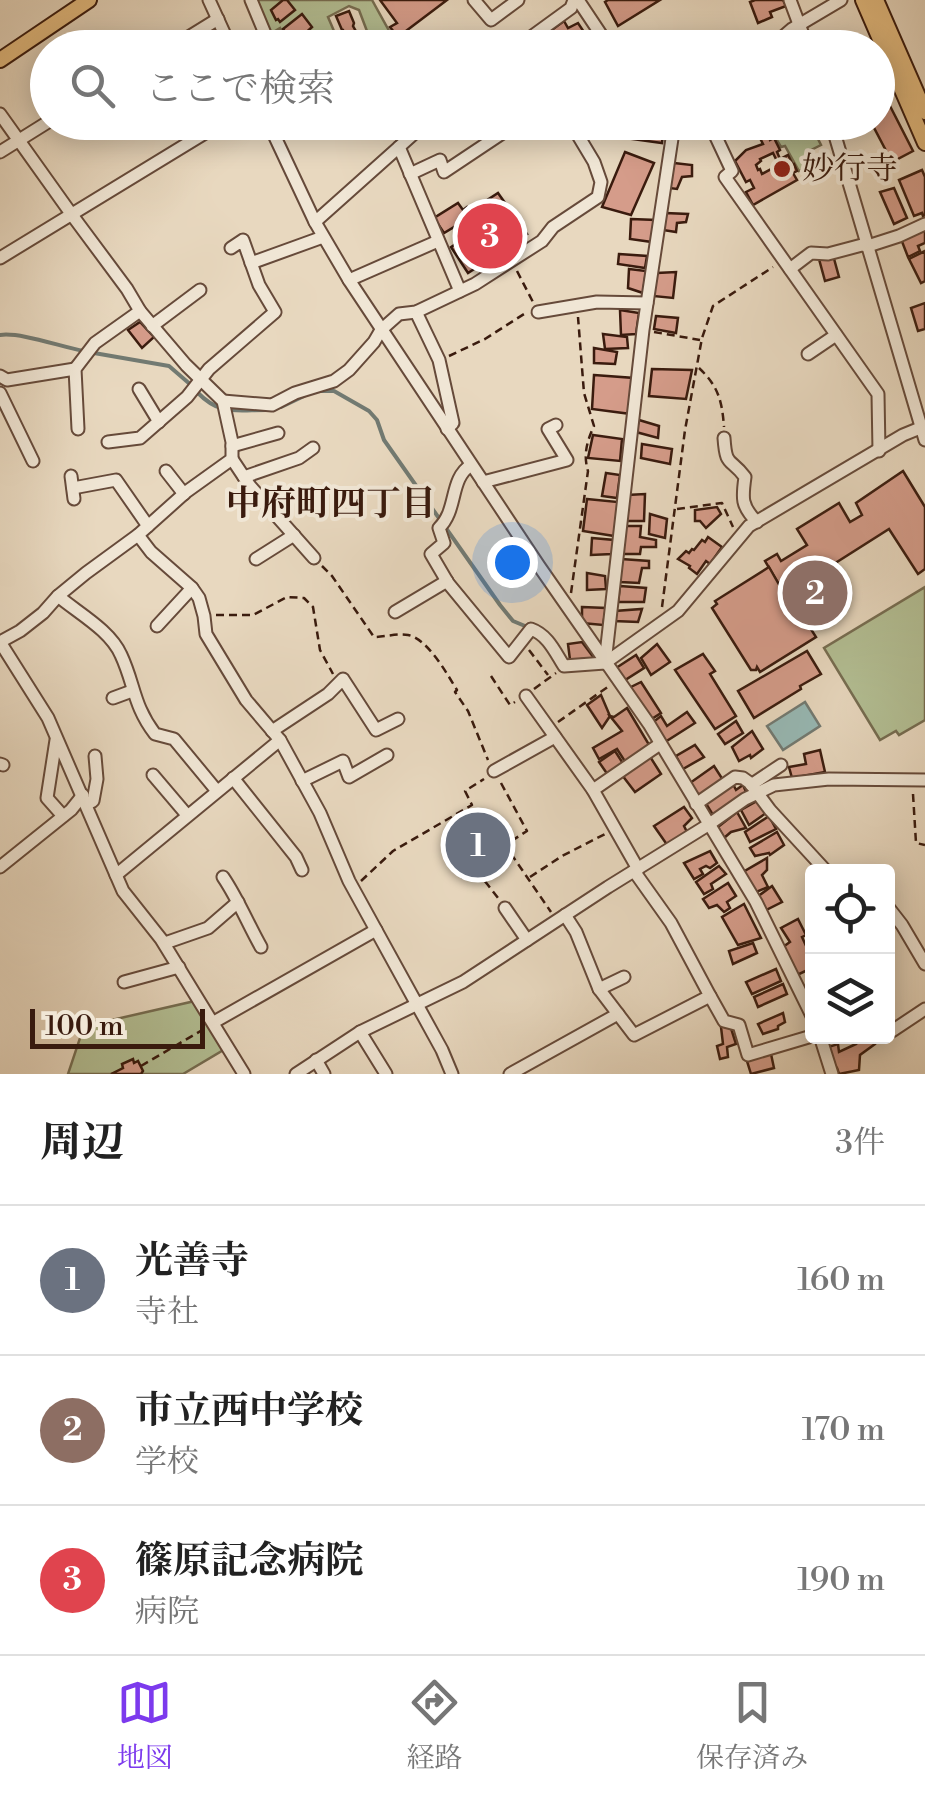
<!DOCTYPE html>
<html lang="ja">
<meta charset="utf-8">
<style>
body{margin:0;font-family:"Libre Bodoni","Noto Serif JP",serif;background:#f2f2f2;color:#222}
.controls{position:absolute;right:30px;bottom:30px;display:grid;overflow:hidden;border-radius:10px;box-shadow:0 5px 25px #0003}
.controls button{width:90px;height:90px;display:grid;place-items:center;padding:0;border:0;border-bottom:2px solid #e0e0e0;background:#fff;color:#222;font:50px sans-serif}
.scale{position:absolute;left:30px;bottom:25px;width:175px;box-sizing:border-box;padding-left:10px;border:5px solid #3a1b0e;border-top:0;font-size:28px;line-height:35px;white-space:nowrap;color:#3a1b0e;-webkit-text-stroke:8px #f0e6d5;paint-order:stroke}
.you{position:absolute;left:512px;top:562px;width:35px;height:35px;margin:-25px;border:8px solid #fff;border-radius:50%;background:#1a73e8;box-shadow:0 0 0 15px #1a73e833}
.badge{display:grid;place-items:center;width:65px;height:65px;border-radius:50%;background:#7c3aed;color:#fff;font-size:32px;font-weight:700}
.pin{position:absolute;translate:-50% -50%;border:5px solid #fff;box-shadow:0 2px 10px #0006}
.list{margin:0;padding:0;list-style:none}
h2{display:flex;justify-content:space-between;align-items:center;height:130px;margin:0;padding:0 40px;font-size:42px}
h2 small{font-size:32px;font-weight:400;color:#767676}
.list li{display:grid;grid-template-columns:65px 1fr auto;gap:30px;align-items:center;box-sizing:border-box;height:150px;padding:0 40px;border-top:2px solid #e0e0e0}
.list b{display:block;font-size:38px;white-space:nowrap}
.list p{margin:0;font-size:32px;white-space:nowrap;color:#767676}
.list em{font-size:32px;font-style:normal;color:#767676}
.icon{flex:none;width:55px;height:55px;fill:none;stroke:currentColor;stroke-width:2;stroke-linecap:round;stroke-linejoin:round}
.map{position:relative;flex:none;width:925px;height:1074px;overflow:hidden}
.search{position:absolute;background:#fff;box-shadow:0 5px 25px #0003;left:30px;right:30px;top:30px;height:110px;display:flex;align-items:center;gap:25px;box-sizing:border-box;padding:0 35px;border-radius:55px;color:#767676;font-size:38px}
.sheet{height:580px;background:#fff}
nav{display:flex;justify-content:space-around;align-items:center;box-sizing:border-box;height:140px;border-top:2px solid #e0e0e0;background:#fff;font-size:28px;color:#767676}
nav a{display:grid;justify-items:center;gap:5px}
nav .on{color:#7c3aed}
.map>svg:first-child{display:block}
</style>
<div class="map">
<svg width="925" height="1074" viewBox="0 0 925 1074">
<rect width="100%" height="100%" fill="#e8d8bf"/>
<filter id="stains"><feTurbulence type="fractalNoise" baseFrequency=".002" numOctaves="4"/><feColorMatrix values="0 0 0 0 .2 0 0 0 0 .09 0 0 0 0 .02 0 0 0 .5 -.17"/></filter>
<radialGradient id="worn" r=".72"><stop offset=".6" stop-color="#630" stop-opacity="0"/><stop offset="1" stop-color="#630" stop-opacity=".3"/></radialGradient>
<g fill="#b3bf94" stroke="#766d51" stroke-width="2.5">
<path d="M256,0H372L398,47H373L359,10L349,6L328,17L337,38L325,47H282L280,46L285,40L280,28L270,34Z"/>
<path d="M775,123H810L821,145L807,152L812,164L799,171L785,146L781,147L769,127Z"/>
<path d="M925,587V720L899,735L896,731L880,740L824,648Z"/>
<path d="M195,1001L225,1049L183,1074H68L86,1020L103,1022Z"/>
</g>
<path fill="#97b9b5" stroke="#727a72" stroke-width="2.5" d="M805,702L820,726L783,750L767,726Z"/>
<g fill="none" stroke-linecap="round" stroke-linejoin="round">
<g stroke="#727a72" stroke-width="4">
<path d="M0,335C21,332 61,347 84,351"/>
<path d="M94,353L169,366L191,385"/>
<path d="M317,391H334L369,411L377,420L384,440L500,605L513,621L525,626"/>
<path d="M197,392C220,416 236,410 267,410"/>
<path d="M281,407L304,396"/>
</g>
</g>
<g fill="#d59c8a" stroke="#3a1b0e" stroke-width="2.5">
<path d="M283,0H287L295,10L280,22L278,19L276,20L271,10Z"/>
<path d="M380,0H447L398,37L390,27L397,23Z"/>
<path d="M608,0H660L618,26L605,2Z"/>
<path d="M755,0H783L786,6L770,12L772,17L758,23L750,2Z"/>
<path d="M349,11L354,23L353,26L357,33L360,32L364,43L358,48H347L342,31L344,30H342L336,16Z"/>
<path d="M302,14L312,27L297,41L290,34L288,36L283,29Z"/>
<path d="M564,21L568,28L578,23L592,44L585,48H564L562,44L557,46L549,32Z"/>
<path d="M889,104L913,151L892,162L871,122H878V110Z"/>
<path d="M633,130L663,133L662,143L632,139Z"/>
<path d="M768,134L770,140L774,138L780,150L777,152L780,159L788,155L792,163L789,165L786,159L778,163L773,153L760,159L761,161L756,165L758,170L760,169L762,174L786,161L790,166L794,164L797,171L793,173L797,180L753,205L746,192L754,188L750,180L746,182L735,161L746,150L763,144L760,138Z"/>
<path d="M625,152L654,163L631,215L602,207Z"/>
<path d="M674,163L692,165V176L682,177L677,189L669,188Z"/>
<path d="M922,170L925,177V215L923,216L922,213L914,216L899,180Z"/>
<path d="M894,188L907,218L894,224L880,192Z"/>
<path d="M498,193L527,234L523,236L525,239L521,242L519,240L468,273L451,247L485,225L475,208Z"/>
<path d="M458,203L463,210L467,207L474,218L470,221L477,231L472,234L464,221L444,233L434,218Z"/>
<path d="M665,213L688,214L686,222L677,223L676,232L663,230Z"/>
<path d="M631,219L656,220L652,242L630,239Z"/>
<path d="M925,228V243L918,246L920,251L908,257L901,239Z"/>
<path d="M925,251V281L921,283L909,259Z"/>
<path d="M619,254L647,256L645,268L618,264Z"/>
<path d="M833,255L839,277L825,281L819,259Z"/>
<path d="M629,269L646,271L643,293L628,288Z"/>
<path d="M676,272L673,298L653,296L657,273Z"/>
<path d="M925,303V329L918,331L911,308Z"/>
<path d="M620,310L639,313L636,334L621,335Z"/>
<path d="M656,316L678,318L676,333L654,329Z"/>
<path d="M140,322L154,337L142,348L128,330Z"/>
<path d="M603,334L627,337L628,348L605,349Z"/>
<path d="M594,348L617,352L615,364L594,363Z"/>
<path d="M652,369L692,370L686,399L649,396Z"/>
<path d="M594,375L634,378L631,414L592,409Z"/>
<path d="M639,420L659,426L658,438L636,432Z"/>
<path d="M593,435L622,439L620,461L588,458Z"/>
<path d="M642,444L672,449L670,464L641,458Z"/>
<path d="M903,471L925,507V569L918,574L889,529L785,595L765,561L777,554L781,561L807,545L797,529L839,503L850,522L862,515L856,503Z"/>
<path d="M606,473L620,475L617,498L602,496Z"/>
<path d="M645,494L644,521H625L627,495Z"/>
<path d="M587,499L618,502L614,536L583,531Z"/>
<path d="M717,507L721,514L706,528L700,521H695V510Z"/>
<path d="M650,514L667,519L665,538L649,534Z"/>
<path d="M624,526H641L640,537L656,540V547H641L640,554H622Z"/>
<path d="M708,537L722,547L710,564L706,561L697,574L689,568L690,566L678,559L686,551L689,553L692,549L694,550L702,540L705,542Z"/>
<path d="M592,538L614,540L612,554L591,555Z"/>
<path d="M621,559L649,561V568H642L639,583L620,582Z"/>
<path d="M769,567L785,595L788,593L816,637L760,672L757,667L756,670H751L712,608L717,604L715,601Z"/>
<path d="M587,573L605,576L606,589L587,590Z"/>
<path d="M620,586L646,588L644,602H618Z"/>
<path d="M582,607L606,608L603,625L582,623Z"/>
<path d="M642,609L638,622L614,621L615,611Z"/>
<path d="M582,642L594,658L570,660L568,644Z"/>
<path d="M657,644L670,662L651,675L641,658Z"/>
<path d="M807,651L821,674L800,686L801,689L754,718L738,691Z"/>
<path d="M703,654L715,671L710,674L736,716L715,729L675,670Z"/>
<path d="M636,655L644,668L622,682L613,670Z"/>
<path d="M641,682L661,713L650,720L627,689Z"/>
<path d="M601,695L610,716L602,728L587,705Z"/>
<path d="M627,708L651,748L626,763L617,749L599,759L593,748L622,731L610,716L614,717Z"/>
<path d="M687,712L695,723L665,742L652,723L661,716L667,726Z"/>
<path d="M736,721L743,733L725,744L718,734Z"/>
<path d="M752,731L763,749L751,758L750,755L739,761L732,747Z"/>
<path d="M695,745L704,757L683,769L676,756Z"/>
<path d="M820,750L825,772L792,778L789,767L806,764L804,754Z"/>
<path d="M615,751L624,765L608,775L599,762Z"/>
<path d="M649,755L661,774L635,792L622,775Z"/>
<path d="M714,766L725,783L700,799L690,783Z"/>
<path d="M733,784L736,790L743,785L747,794L713,815L705,802Z"/>
<path d="M757,801L766,813L749,825L741,810Z"/>
<path d="M684,807L692,818L684,826L688,834L670,849L654,826Z"/>
<path d="M473,811L482,823L470,832L478,843L492,833L501,846L489,855L491,857L476,866L479,869L470,876L468,873L462,877L445,852L466,837L455,823Z"/>
<path d="M737,812L746,828L731,832L724,838L718,827Z"/>
<path d="M769,816L776,829L750,842L745,832Z"/>
<path d="M777,832L784,845L770,855L769,853L755,856L750,848Z"/>
<path d="M710,851L717,863L710,868L706,866L700,869L703,874L694,879L684,863Z"/>
<path d="M767,858V870L762,875L768,887L754,893L743,872Z"/>
<path d="M719,866L726,874L711,884L713,889L704,894L696,882Z"/>
<path d="M728,883L736,896L727,902L730,908L724,912L717,905L709,908L703,899Z"/>
<path d="M772,886L782,902L764,911L757,897Z"/>
<path d="M744,904L761,938L738,945L722,917Z"/>
<path d="M798,919L806,935L802,937L807,948L812,946V968L797,975L783,947L790,942L781,928Z"/>
<path d="M753,943L757,953L733,964L729,951Z"/>
<path d="M776,969L781,981L752,994L746,982Z"/>
<path d="M783,984L787,994L758,1007L754,997Z"/>
<path d="M783,1013L785,1022L778,1026V1029L763,1034L758,1024Z"/>
<path d="M730,1025L736,1044L727,1047L728,1057L720,1059L717,1046L723,1044L721,1027Z"/>
<path d="M853,1036H872L875,1044L860,1055L859,1070L839,1074L837,1068L834,1069L828,1047L838,1044L839,1052L856,1044Z"/>
<path d="M771,1054L774,1068L751,1074L747,1061Z"/>
<path d="M133,1059L134,1063L138,1061L143,1071L141,1074H111L123,1068L122,1064Z"/>
</g>
<g fill="none" stroke-linecap="round" stroke-linejoin="round">
<g stroke="#664a3a" stroke-width="15">
<g id="minor">
<path d="M209,0L231,48"/>
<path d="M251,0L271,48"/>
<path d="M474,0L491,20L518,0"/>
<path d="M578,0L610,48"/>
<path d="M790,0L808,48"/>
<path d="M171,48L218,19"/>
<path d="M516,48L571,8L574,0"/>
<path d="M770,48L792,29L841,0"/>
<path d="M0,114L72,215L127,289L140,311L186,365L223,401L232,442V459L186,492L138,535L86,573L58,596L43,613L20,631L0,642"/>
<path d="M268,122L315,222L349,280L539,566L649,724L756,902L812,1016"/>
<path d="M709,122L732,171L725,177L878,394L879,451"/>
<path d="M831,122L925,440"/>
<path d="M399,147L460,291"/>
<path d="M0,152L48,122"/>
<path d="M410,174L440,160L444,172L519,122"/>
<path d="M315,222L427,122"/>
<path d="M0,258L223,122"/>
<path d="M251,263L323,237"/>
<path d="M790,269L811,253L828,254L862,245L868,246L899,236L925,224"/>
<path d="M349,280L438,241"/>
<path d="M416,312L439,360L453,423L447,429"/>
<path d="M538,312L597,302L647,303"/>
<path d="M152,326L200,290"/>
<path d="M808,354L836,335"/>
<path d="M0,376L7,380L75,369"/>
<path d="M139,389L159,422"/>
<path d="M0,393L33,461"/>
<path d="M223,401L272,405L295,393L334,381L349,370L374,342L381,330L399,314L416,312L475,284L542,241L553,227L598,197L601,182L594,162L570,122"/>
<path d="M78,429L75,369L95,343L140,311"/>
<path d="M724,438C726,468 730,457 745,477C742,498 741,506 757,522"/>
<path d="M108,442L140,438L187,397L209,369L275,312L259,285L243,240L231,248"/>
<path d="M232,446L278,433"/>
<path d="M232,459L250,486L314,558"/>
<path d="M471,465C449,479 458,510 439,528L444,543L431,554L448,583L509,657L531,629C548,635 555,652 564,666L605,663L678,611L749,526L903,435L925,426"/>
<path d="M166,471L184,494"/>
<path d="M71,476L74,499"/>
<path d="M244,477L299,458L313,448"/>
<path d="M483,482L567,460L548,429L556,425"/>
<path d="M73,488L116,480L148,526"/>
<path d="M138,535L151,552L192,588L199,598L204,616L206,634L246,700L280,740L320,813L349,881L442,1050L452,1074"/>
<path d="M256,559L294,535"/>
<path d="M58,596C78,613 110,630 121,655C135,685 133,705 155,734L174,739L217,791"/>
<path d="M395,612L447,581"/>
<path d="M157,626L192,588"/>
<path d="M0,642L48,718L123,891L161,939L244,1074"/>
<path d="M605,663L643,330L673,132L684,122"/>
<path d="M526,696L593,790L638,869"/>
<path d="M113,698L132,691"/>
<path d="M272,731L328,694L343,679L376,730L398,719"/>
<path d="M56,740L47,798L63,816"/>
<path d="M0,764L3,765"/>
<path d="M494,771L555,737"/>
<path d="M153,775L187,815"/>
<path d="M233,778L296,857L302,870"/>
<path d="M302,781L343,761L349,777L387,755"/>
<path d="M751,785L781,765"/>
<path d="M593,790L660,744"/>
<path d="M87,804L93,801L97,779L95,756"/>
<path d="M696,804L735,777L743,778L750,783L770,810L827,872"/>
<path d="M0,867L71,810L83,795"/>
<path d="M116,875L280,740"/>
<path d="M223,877C238,899 248,924 261,947"/>
<path d="M888,907L902,925L925,964"/>
<path d="M505,908L527,940"/>
<path d="M565,915L576,932L599,989L634,1035L710,996L671,923L634,871"/>
<path d="M165,943L208,928L238,902"/>
<path d="M124,982L179,967"/>
<path d="M599,989L624,977"/>
<path d="M710,996L724,1021L739,1025L748,1055L812,1036"/>
<path d="M214,1022L376,930"/>
<path d="M892,1031L925,1009"/>
<path d="M360,1032L386,1074"/>
<path d="M820,1036L832,1074"/>
<path d="M316,1060L324,1074"/>
<path d="M296,1074L360,1032L463,982L608,887L708,825L745,799L774,785L829,779L925,780"/>
<path d="M510,1074L618,1014"/>
</g>
</g>
<g stroke="#3a1b0e" stroke-width="18">
<g id="major">
<path d="M863,0L925,143"/>
<path d="M876,0L925,112"/>
<path d="M0,60L89,0"/>
</g>
</g>
<g stroke="#3a1b0e" stroke-width="2.5" stroke-dasharray="8 5" stroke-linecap="butt">
<path d="M391,122L397,135"/>
<path d="M517,271L534,304"/>
<path d="M654,332L700,340"/>
<path d="M449,356L485,339L524,314"/>
<path d="M699,368C718,386 722,400 724,427"/>
<path d="M677,509L722,503L733,527"/>
<path d="M322,566L332,576L374,637C385,637 397,633 408,635C428,639 447,674 457,690L455,692L468,711L488,760"/>
<path d="M571,593L588,471C583,455 587,441 594,426L584,393L578,317"/>
<path d="M662,607L685,430L702,338L713,306L773,267"/>
<path d="M216,615H253L287,597L304,598L313,607L320,650L333,674"/>
<path d="M529,650L548,675"/>
<path d="M491,676L510,705L515,702"/>
<path d="M534,689L556,673"/>
<path d="M558,722L609,686"/>
<path d="M501,783L527,831L505,845L551,912"/>
<path d="M913,794L916,843L925,845"/>
<path d="M477,871L498,898"/>
<path d="M530,877L562,856L605,834"/>
<path d="M361,881L393,851L472,805L465,791L484,779"/>
<path d="M141,1066L204,1029"/>
</g>
<use href="#minor" stroke="#f0e6d5" stroke-width="11"/>
<use href="#major" stroke="#e4bc80" stroke-width="14"/>
</g>
<circle fill="#8f2418" stroke="#f0e6d5" stroke-width="4" cx="782" cy="169" r="10"/>
<g text-anchor="middle" dominant-baseline="central" stroke-width="8" stroke-linejoin="round" paint-order="stroke">
<g font-size="32" fill="#3a1b0e" stroke="#f0e6d5" text-anchor="start">
<text x="802" y="169">妙行寺</text>
</g>
<g font-size="35" font-weight="bold" fill="#3a1b0e" stroke="#f0e6d5">
<text x="331" y="504">中府町四丁目</text>
</g>
</g>
<rect width="100%" height="100%" filter="url(#stains)"/>
<rect width="100%" height="100%" fill="url(#worn)"/>
</svg>
<div class="controls">
<button><svg class="icon" aria-label="locate" viewBox="0 0 24 24"><circle cx="12" cy="12" r="6"/><path d="M12 2v4M12 18v4M2 12h4M18 12h4"/></svg></button>
<button><svg class="icon" aria-label="layers" viewBox="0 0 24 24"><path d="M12 4l9 5-9 5-9-5zM3 14l9 5 9-5"/></svg></button>
</div>
<div class="scale">100 m</div>
<div class="you"></div>
<div class="pin badge" style="left:478px;top:845px;background:#6b7280">1</div>
<div class="pin badge" style="left:815px;top:593px;background:#8d6e63">2</div>
<div class="pin badge" style="left:490px;top:236px;background:#e0444e">3</div>
<div class="search"><svg class="icon" aria-label="search" viewBox="0 0 24 24"><circle cx="10" cy="10" r="6"/><path d="M15 15l6 6"/></svg>ここで検索</div>
</div>
<section class="sheet">
<h2>周辺<small>3件</small></h2>
<ul class="list">
<li><span class="badge" style="background:#6b7280">1</span><div><b>光善寺</b><p>寺社</p></div><em>160 m</em></li>
<li><span class="badge" style="background:#8d6e63">2</span><div><b>市立西中学校</b><p>学校</p></div><em>170 m</em></li>
<li><span class="badge" style="background:#e0444e">3</span><div><b>篠原記念病院</b><p>病院</p></div><em>190 m</em></li>
</ul>
</section>
<nav>
<a class="on"><svg class="icon" aria-label="map" viewBox="0 0 24 24"><path d="M3 6l6-2 6 2 6-2v14l-6 2-6-2-6 2zM9 4v14M15 6v14"/></svg>地図</a>
<a><svg class="icon" aria-label="directions" viewBox="0 0 24 24"><path d="M12 3l9 9-9 9-9-9zM9 14v-3h6M13 9l2 2-2 2"/></svg>経路</a>
<a><svg class="icon" aria-label="saved" viewBox="0 0 24 24"><path d="M7 4h10v16l-5-4-5 4z"/></svg>保存済み</a>
</nav>
